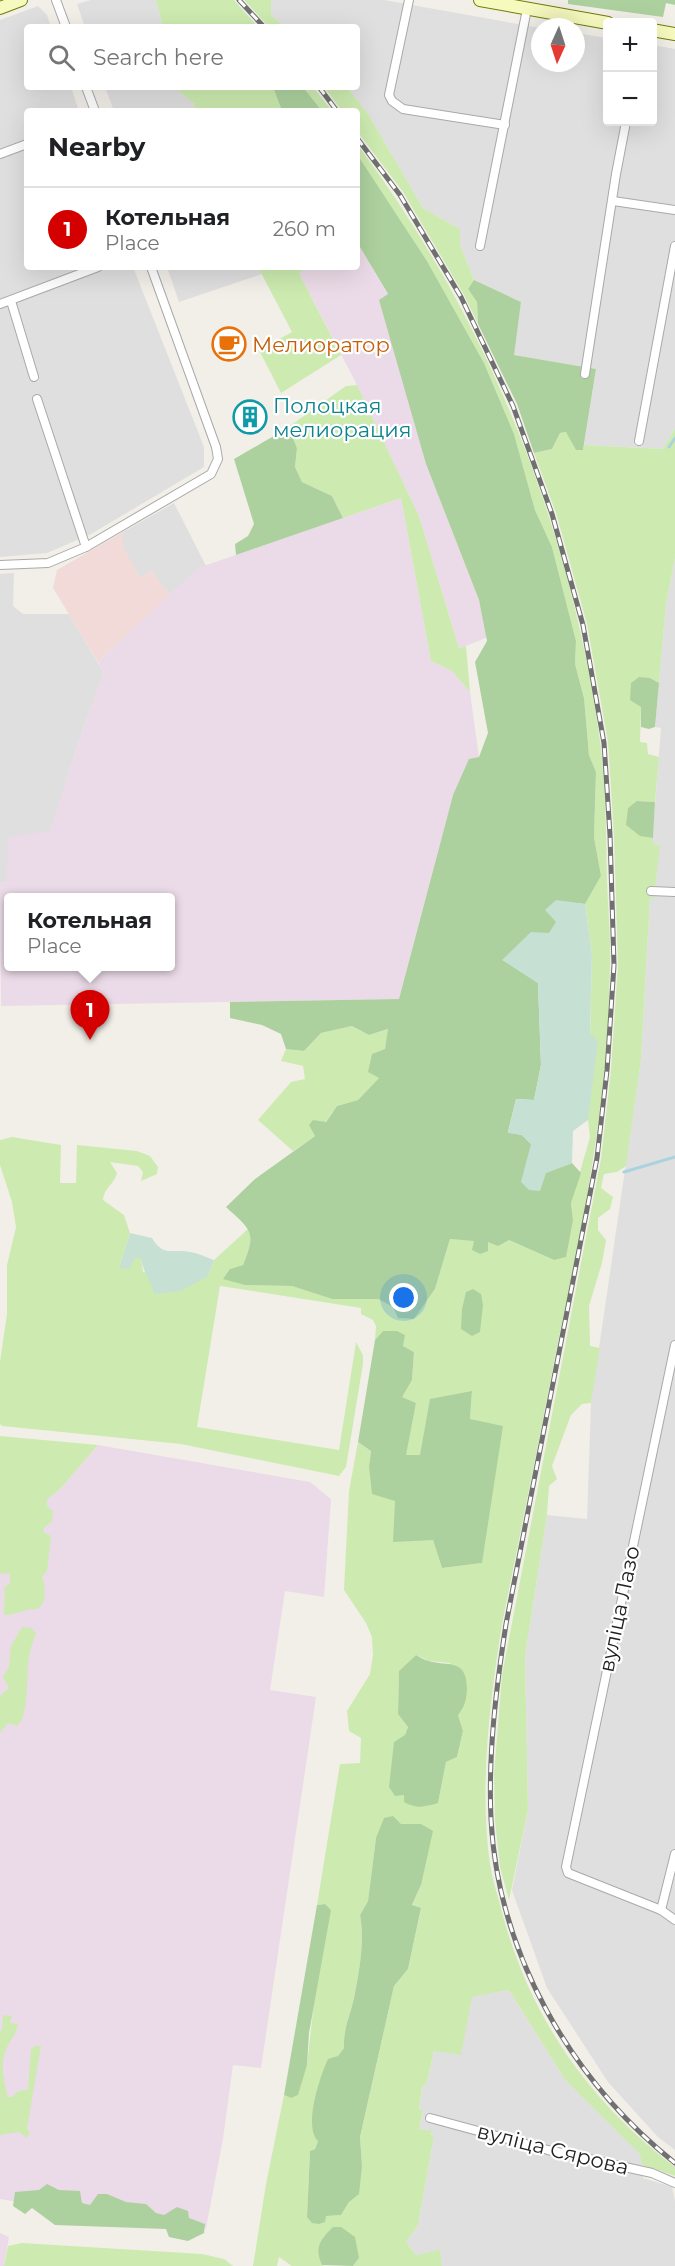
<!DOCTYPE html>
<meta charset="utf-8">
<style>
body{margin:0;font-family:Montserrat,sans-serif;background:#f2f2f2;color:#202124}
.controls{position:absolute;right:18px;top:18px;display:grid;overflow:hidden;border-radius:6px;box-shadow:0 6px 24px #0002}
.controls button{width:54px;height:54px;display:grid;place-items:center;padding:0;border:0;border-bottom:2px solid #e0e0e0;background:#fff;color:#202124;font:30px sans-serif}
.compass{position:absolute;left:531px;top:18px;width:54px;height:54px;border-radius:50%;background:#fff;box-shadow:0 6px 24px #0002;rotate:183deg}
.you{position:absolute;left:404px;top:1298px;width:21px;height:21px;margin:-15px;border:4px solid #fff;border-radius:50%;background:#1a73e8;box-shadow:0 0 0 9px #1a73e833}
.badge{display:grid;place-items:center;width:39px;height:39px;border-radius:50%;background:#d40000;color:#fff;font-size:20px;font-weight:700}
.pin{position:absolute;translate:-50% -50px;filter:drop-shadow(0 2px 3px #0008)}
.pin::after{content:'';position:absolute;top:32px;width:21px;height:18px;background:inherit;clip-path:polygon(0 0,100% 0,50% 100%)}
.popup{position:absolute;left:4px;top:893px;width:171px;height:78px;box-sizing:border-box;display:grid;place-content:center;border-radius:6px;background:#fff;filter:drop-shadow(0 2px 4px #0005);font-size:20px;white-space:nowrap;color:#757577}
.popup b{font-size:22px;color:#202124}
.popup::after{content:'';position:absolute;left:50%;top:100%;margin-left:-12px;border:12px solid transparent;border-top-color:#fff}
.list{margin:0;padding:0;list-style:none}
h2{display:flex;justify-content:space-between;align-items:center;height:78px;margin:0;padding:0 24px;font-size:26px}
h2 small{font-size:20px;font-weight:400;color:#757577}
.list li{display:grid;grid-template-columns:39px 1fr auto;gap:18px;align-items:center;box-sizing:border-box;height:84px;padding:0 24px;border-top:2px solid #e0e0e0}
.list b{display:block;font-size:22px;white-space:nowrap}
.list p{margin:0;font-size:20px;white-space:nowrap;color:#757577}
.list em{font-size:20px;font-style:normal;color:#757577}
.icon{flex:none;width:33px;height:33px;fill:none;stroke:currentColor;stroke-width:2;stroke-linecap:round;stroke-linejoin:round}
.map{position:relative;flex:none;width:675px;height:2266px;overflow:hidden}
.search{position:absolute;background:#fff;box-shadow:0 6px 24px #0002;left:24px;top:24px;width:336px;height:66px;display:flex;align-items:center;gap:15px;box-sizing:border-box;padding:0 21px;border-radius:6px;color:#757577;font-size:22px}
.panel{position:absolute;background:#fff;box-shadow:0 6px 24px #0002;left:24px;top:108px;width:336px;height:162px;border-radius:6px}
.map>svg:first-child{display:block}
</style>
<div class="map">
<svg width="675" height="2266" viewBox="0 0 675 2266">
<rect width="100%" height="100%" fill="#f2efe9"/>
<g fill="#e0dfdf">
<path d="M91,0H156L163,27H85L77,4Z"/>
<path d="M271,0H384L540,28V63H576V33L607,38L608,122H652L653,45L675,49V428L663,449L584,445L596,369L513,355L521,302L474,280L460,245V229L423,208L368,114L347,87H357V27H285L271,15Z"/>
<path d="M38,6L47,15L51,27H27V87H71L79,111H27V267H133L204,447V467L91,534L47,553L0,557V20Z"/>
<path d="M105,87H174L193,103L197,111H114Z"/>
<path d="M167,267H258L262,274L179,302Z"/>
<path d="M174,503L206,566L198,569L170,596L152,571L140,578L122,546L123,532Z"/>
<path d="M675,558V2150L658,2137L608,2082L547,1988L512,1890L528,1810L525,1656L547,1515L587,1519L591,1403L641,1060L650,898H654L659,845L652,844L661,728L655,727L666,604Z"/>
<path d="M14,573L13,606L23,614H69L104,673L81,735L50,832L7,882L0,883V574Z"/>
<path d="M509,1990L566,2081L641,2154L643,2178L672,2187L675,2201V2266H442L439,2251L416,2255L406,2242L418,2225L434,2136H431L432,2132L419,2129L423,2111L419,2109L422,2088L427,2082L434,2051L471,1997Z"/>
</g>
<path fill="#f2dad9" d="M123,532V546L140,578L152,571L170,596L98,662L53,588L57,570Z"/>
<g fill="#ebdbe8" fill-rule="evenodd">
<path d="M357,242L388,295L380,300L426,464L479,600L488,637L466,646L459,648L419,516L357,385L299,273L307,267H357Z"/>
<path d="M401,498L431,661L452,671L470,692L479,757L453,795L399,999L1,1006L0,883L7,882L8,837L50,831L81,735L104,673L98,662L198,568ZM9,898H171V966H9Z"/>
<path d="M98,1445L310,1482L331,1499L324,1597L285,1591L270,1690L316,1697L261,2068L233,2065L223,2139L206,2228L199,2232L0,2199V1548L45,1519L47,1500L61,1488Z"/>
<path d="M0,2233L9,2237L4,2266H0Z"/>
</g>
<g fill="#cdebb0" fill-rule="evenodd">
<path d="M156,0H234L258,27H163Z"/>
<path d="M244,0H271V15L285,27H269Z"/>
<path d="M174,87H273L282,111H197L193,103Z"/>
<path d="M303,87H313L332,111H322Z"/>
<path d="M324,87H347L368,114L423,208L460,229V245L474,280L468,289L477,302L478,324L464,295L403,192L357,131V111H342Z"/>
<path d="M357,144C487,318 571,526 600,741C606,787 606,834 607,881C608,909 611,938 610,966C609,1030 603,1096 593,1159C584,1220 571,1281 558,1342C540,1436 521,1530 502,1624C490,1701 479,1786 490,1864C492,1877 496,1891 500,1904C526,2012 587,2100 675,2167V2176L642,2165L640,2154L566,2081L509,1990L472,1997L461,2055L434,2051L427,2082L422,2088L419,2109L423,2110L419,2129L432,2131L431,2135L434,2136L418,2225L406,2242L416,2255L440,2250L442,2266H353L359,2258L322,2265L324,2266H292L279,2257L277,2266H253L266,2184L284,2095L291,2098L307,2065L325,1904L317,1905L340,1764L360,1763L361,1738L349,1731L347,1711L370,1674L373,1655L372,1637L366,1623L344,1590L349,1491L358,1442L371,1451L369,1466L395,1500L433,1540L442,1568L482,1563L470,1419L472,1392L419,1456L405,1455L416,1403L401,1397L412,1380L414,1352L403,1346L383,1331L375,1340L376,1326L373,1320L361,1314V1308L220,1286L197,1427L339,1450L356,1342L363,1355V1364L346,1467L339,1476L181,1444L2,1426L0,1424V1362L7,1314V1265L16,1227L12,1202L0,1165V1140L12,1137L61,1145L60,1183H76L77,1145L137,1151L150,1156L158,1167L157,1174L141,1181L143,1172L138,1166L110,1162L117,1173C114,1185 105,1186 103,1200L124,1215L130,1233L119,1268L135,1258H141L143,1272L208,1276L214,1260L249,1228L251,1245L243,1265L230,1269L245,1285L292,1286L332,1299H378L393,1307L398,1318L414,1319L435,1289L450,1239L488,1241L509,1240L554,1260L573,1220L571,1203L590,1137L588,1120L592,955L585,904L601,876L594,837L596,772L589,755L584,698L575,664L576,641L552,547L535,510L514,434L484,363L427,261L357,154ZM416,1655L429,1661L450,1663L458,1715L463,1731L457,1757L446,1762L438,1803L404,1802L405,1735L408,1727L398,1714L399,1671ZM400,1824H421V1885L412,1906L421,1909L408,1969L394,1986L360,2137L362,2166L349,2202L341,2215L307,2217L310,2151L315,2149L318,2141L338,2056L344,2048C343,2029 350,2016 354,1998C359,1972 365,1942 360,1915L368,1901L376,1838Z"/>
<path d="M258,267H307L299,273L341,355L281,393L259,350L292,332Z"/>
<path d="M357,385L419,516L459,648L466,646L470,692L452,671L431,661L401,498L343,518L332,496L302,482L295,467L297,448L291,433L284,430L346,386Z"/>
<path d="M675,428V558L666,604L659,683L650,678L641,707L640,742L647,743L648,754L659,757L655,802L637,801L640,835L653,838V844L660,845L654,898H650L641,1060L626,1166L617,1172L604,1174L601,1188L613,1197L610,1209L598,1218V1230L606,1240L602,1263L589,1306L590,1346L600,1348L591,1403L582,1404L571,1415L552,1466L557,1479L549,1486L547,1515L525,1656L528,1810L509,1900L500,1867L495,1821L494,1774L502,1675L601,1159L611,1070L618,965L614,835L608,742L587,624L556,513L534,453L552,449L560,433L566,432L583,450L584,445L663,449Z"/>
<path d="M352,1026L369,1035L389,1029L379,1078L358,1100L337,1106L315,1136L293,1151L258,1120L291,1082L305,1079L303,1066L281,1061L286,1049L304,1051L321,1033Z"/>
<path d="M0,1436L98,1445L61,1488L47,1500V1506L53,1511L52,1521L44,1528L43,1532L51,1536L47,1571L42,1577C45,1585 48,1604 37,1609C34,1610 31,1609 27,1610C18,1612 13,1615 4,1615C3,1606 6,1598 4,1588L10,1583V1573L0,1574Z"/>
<path d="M22,1627L32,1628L36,1634C33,1642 30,1649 29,1657C26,1673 30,1715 17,1726L8,1723L0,1733V1696L9,1688L3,1677L9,1667L11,1646Z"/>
<path d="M3,2015L12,2016L10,2023L18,2024C17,2035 9,2040 6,2050C0,2064 4,2082 8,2097H12L17,2092L28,2089L31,2049L35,2046H41L27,2129L30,2132L27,2138L19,2132L0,2135V2031L2,2030Z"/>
<path d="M22,2243L202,2254L224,2259L233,2266H4L8,2246Z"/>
</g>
<g fill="#add19e">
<path d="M568,0H675V5L666,3L663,17L568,4Z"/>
<path d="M273,87H303L322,111H282Z"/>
<path d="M357,154L427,261L484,363L514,434L535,510L552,547L576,641L575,664L584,698L589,755L596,772L594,837L601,876L585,904L556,901L557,922L549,934L503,960L538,983L541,1065L534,1100L516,1099L508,1132L522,1135L531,1144L545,1173L572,1163L581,1173L571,1203L573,1220L566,1257L554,1260L509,1240L498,1246L488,1242V1251L480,1254L472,1250L474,1241L450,1239L435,1289L414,1319L398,1318L393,1307L378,1299H332L292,1286L245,1285L223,1279L230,1269L243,1265C257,1232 251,1230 226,1207L255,1179L315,1136L309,1125L313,1120L326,1122L337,1106L358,1100L379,1078L368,1072L372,1054L385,1049L388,1029L369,1035L352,1026L321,1033L304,1051L286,1049L281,1034L262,1025L230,1018V1002L399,999L453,795L469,759L479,757L488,733L475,662L487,641L479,600L426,464L379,300L388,294L357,242Z"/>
<path d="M474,280L521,302L514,355L596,369L583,450H576L566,432L560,433L552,449L534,453L517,404L478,324L477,302L468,289Z"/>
<path d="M284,430L291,433L297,448L295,467L302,482L332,496L343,518L236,555L235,544L248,536L254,524L234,459Z"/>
<path d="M639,677L650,678L659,683L655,727L649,729L641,727V707L630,700L631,683Z"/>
<path d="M637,801L655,802L653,838L640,836L626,825L628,808Z"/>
<path d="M473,1289L481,1294L483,1305L480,1332L472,1336L461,1329L462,1309L466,1292Z"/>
<path d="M383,1331H397L405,1335L403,1346L414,1352L412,1380L402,1397L416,1403L406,1455H420L430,1399L472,1391L470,1419L503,1426L482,1563L442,1568L433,1540L393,1542L395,1501L372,1494L369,1466L371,1451L358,1442L375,1340Z"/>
<path d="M416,1655C420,1657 424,1660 429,1661C448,1667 467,1657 467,1690C466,1701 465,1706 458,1715L463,1731L457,1757L446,1762L438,1803C425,1807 416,1809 404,1802V1795L395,1796L389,1787L394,1742L405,1735L408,1727L398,1714L399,1671Z"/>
<path d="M393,1816L401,1824H421L433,1831L421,1885L412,1905L421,1908L408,1969L394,1986L360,2137L362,2166L359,2194L349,2202L341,2215L326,2216L325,2222L319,2224L312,2223L307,2217L310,2151L315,2149L318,2141C303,2127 320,2076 328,2059L338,2056L344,2048C343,2029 350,2016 354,1998C359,1972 365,1942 360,1915L368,1901L376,1838L384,1818Z"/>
<path d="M325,1904L331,1910L309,2033L307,2065L298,2095L291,2098L284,2095L317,1905Z"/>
<path d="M47,2184L59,2190L80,2191L82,2203L90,2205L98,2194H107L126,2202L146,2204L156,2213L164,2215L177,2207L188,2211L189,2218L205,2224L204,2233L188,2241L169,2237L166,2229L55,2225L32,2208L25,2214L13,2206L15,2192L39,2190Z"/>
<path d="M333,2227H341L355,2237L359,2258L353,2266L322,2265C314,2247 320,2240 333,2227Z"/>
</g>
<g fill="#c6e0d4">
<path d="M556,900L585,904L592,955L590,1033L598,1041L588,1120L573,1131L572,1163L546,1173L540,1191L529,1190L521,1182L531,1144L522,1135L508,1133L516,1099L534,1100L541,1065L538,983L502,960L531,932L549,933L556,922L545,910Z"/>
<path d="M130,1233L152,1238C164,1258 172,1248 190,1252C198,1253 206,1257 214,1260L208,1276L181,1291L154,1294C151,1280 143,1273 141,1258H135L129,1269L119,1268Z"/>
</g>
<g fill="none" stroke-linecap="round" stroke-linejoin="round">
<g stroke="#aad3df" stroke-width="3">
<path d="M669,447L675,438"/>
<path d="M624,1172L675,1157"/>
</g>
<g stroke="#a9a9a9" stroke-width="10">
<g id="street">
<path d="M56,0L66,27"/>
<path d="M409,0L389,95L392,101L403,109L505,125"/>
<path d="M86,87L95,111"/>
<path d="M0,154L27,144"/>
<path d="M613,201L675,210"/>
<path d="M480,246L527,9"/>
<path d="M11,301L34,377"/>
<path d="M0,304L98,267"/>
<path d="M585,374L616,174L626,122"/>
<path d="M37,399L86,547"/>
<path d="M639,441L675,246"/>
<path d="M0,565L48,563L86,547L211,474L218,459L216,447L151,267"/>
<path d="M651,891L675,892"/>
<path d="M675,1345L566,1867L568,1873L661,1910L675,1920"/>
<path d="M661,1910L675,1854"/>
<path d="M430,2118L548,2150L652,2173L675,2183"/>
</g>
</g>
<g stroke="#707d05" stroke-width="14">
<g id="secondary">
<path d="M480,0L608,23"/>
<path d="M0,8L21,0"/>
<path d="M652,30L675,34"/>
</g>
</g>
<use href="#street" stroke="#fff" stroke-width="8"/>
<use href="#secondary" stroke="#f7fabf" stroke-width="12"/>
<g stroke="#707070" stroke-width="5">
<g id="rail">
<path d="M239,0L264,27"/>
<path d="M319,87L337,111"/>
<path d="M357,138L400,195L461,297L513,406L552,514L583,625L604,743L610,835L614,965L607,1070L597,1158L506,1624C496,1689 488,1754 491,1819C498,1954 571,2080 675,2163"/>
</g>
</g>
<use href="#rail" stroke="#fff" stroke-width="3" stroke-dasharray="9" stroke-linecap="butt"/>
</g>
<defs>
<g id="cafe-ring" transform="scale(1.725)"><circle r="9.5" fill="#fff" stroke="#e8710a" stroke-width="1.5"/><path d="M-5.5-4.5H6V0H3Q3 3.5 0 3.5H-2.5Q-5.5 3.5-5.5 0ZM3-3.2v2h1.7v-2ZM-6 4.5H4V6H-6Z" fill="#e8710a"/></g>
<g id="building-ring" transform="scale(1.725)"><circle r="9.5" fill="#fff" stroke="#0f9aa8" stroke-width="1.5"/><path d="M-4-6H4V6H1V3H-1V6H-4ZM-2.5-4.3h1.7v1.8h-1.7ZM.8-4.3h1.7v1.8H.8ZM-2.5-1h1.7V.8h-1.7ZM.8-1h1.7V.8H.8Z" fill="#0f9aa8"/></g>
</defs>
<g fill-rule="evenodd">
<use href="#cafe-ring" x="229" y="344"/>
<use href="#building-ring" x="250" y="417"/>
</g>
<g text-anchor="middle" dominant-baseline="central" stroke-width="4.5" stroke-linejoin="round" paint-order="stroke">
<g font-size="21" fill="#c56008" stroke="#fff" text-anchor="start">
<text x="252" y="344">Мелиоратор</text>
</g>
<g font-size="21" fill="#0d838f" stroke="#fff" text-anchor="start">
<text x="273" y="405">Полоцкая<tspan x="273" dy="24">мелиорация</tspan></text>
</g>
<g font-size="21" fill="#222" stroke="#fff">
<text transform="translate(619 1609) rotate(-78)">вуліца Лазо</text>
<text transform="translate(553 2149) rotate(14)">вуліца Сярова</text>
</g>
</g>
</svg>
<div class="controls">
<button>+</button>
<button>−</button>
</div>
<svg class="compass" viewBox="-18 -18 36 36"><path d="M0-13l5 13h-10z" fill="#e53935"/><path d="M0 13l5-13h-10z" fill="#757577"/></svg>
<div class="you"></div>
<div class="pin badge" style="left:90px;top:1040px">1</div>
<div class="popup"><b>Котельная</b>Place</div>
<div class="search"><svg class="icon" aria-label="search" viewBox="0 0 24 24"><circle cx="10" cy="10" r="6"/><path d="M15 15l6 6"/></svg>Search here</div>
<section class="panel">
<h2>Nearby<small></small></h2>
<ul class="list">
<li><span class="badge">1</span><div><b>Котельная</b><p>Place</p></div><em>260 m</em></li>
</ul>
</section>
</div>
